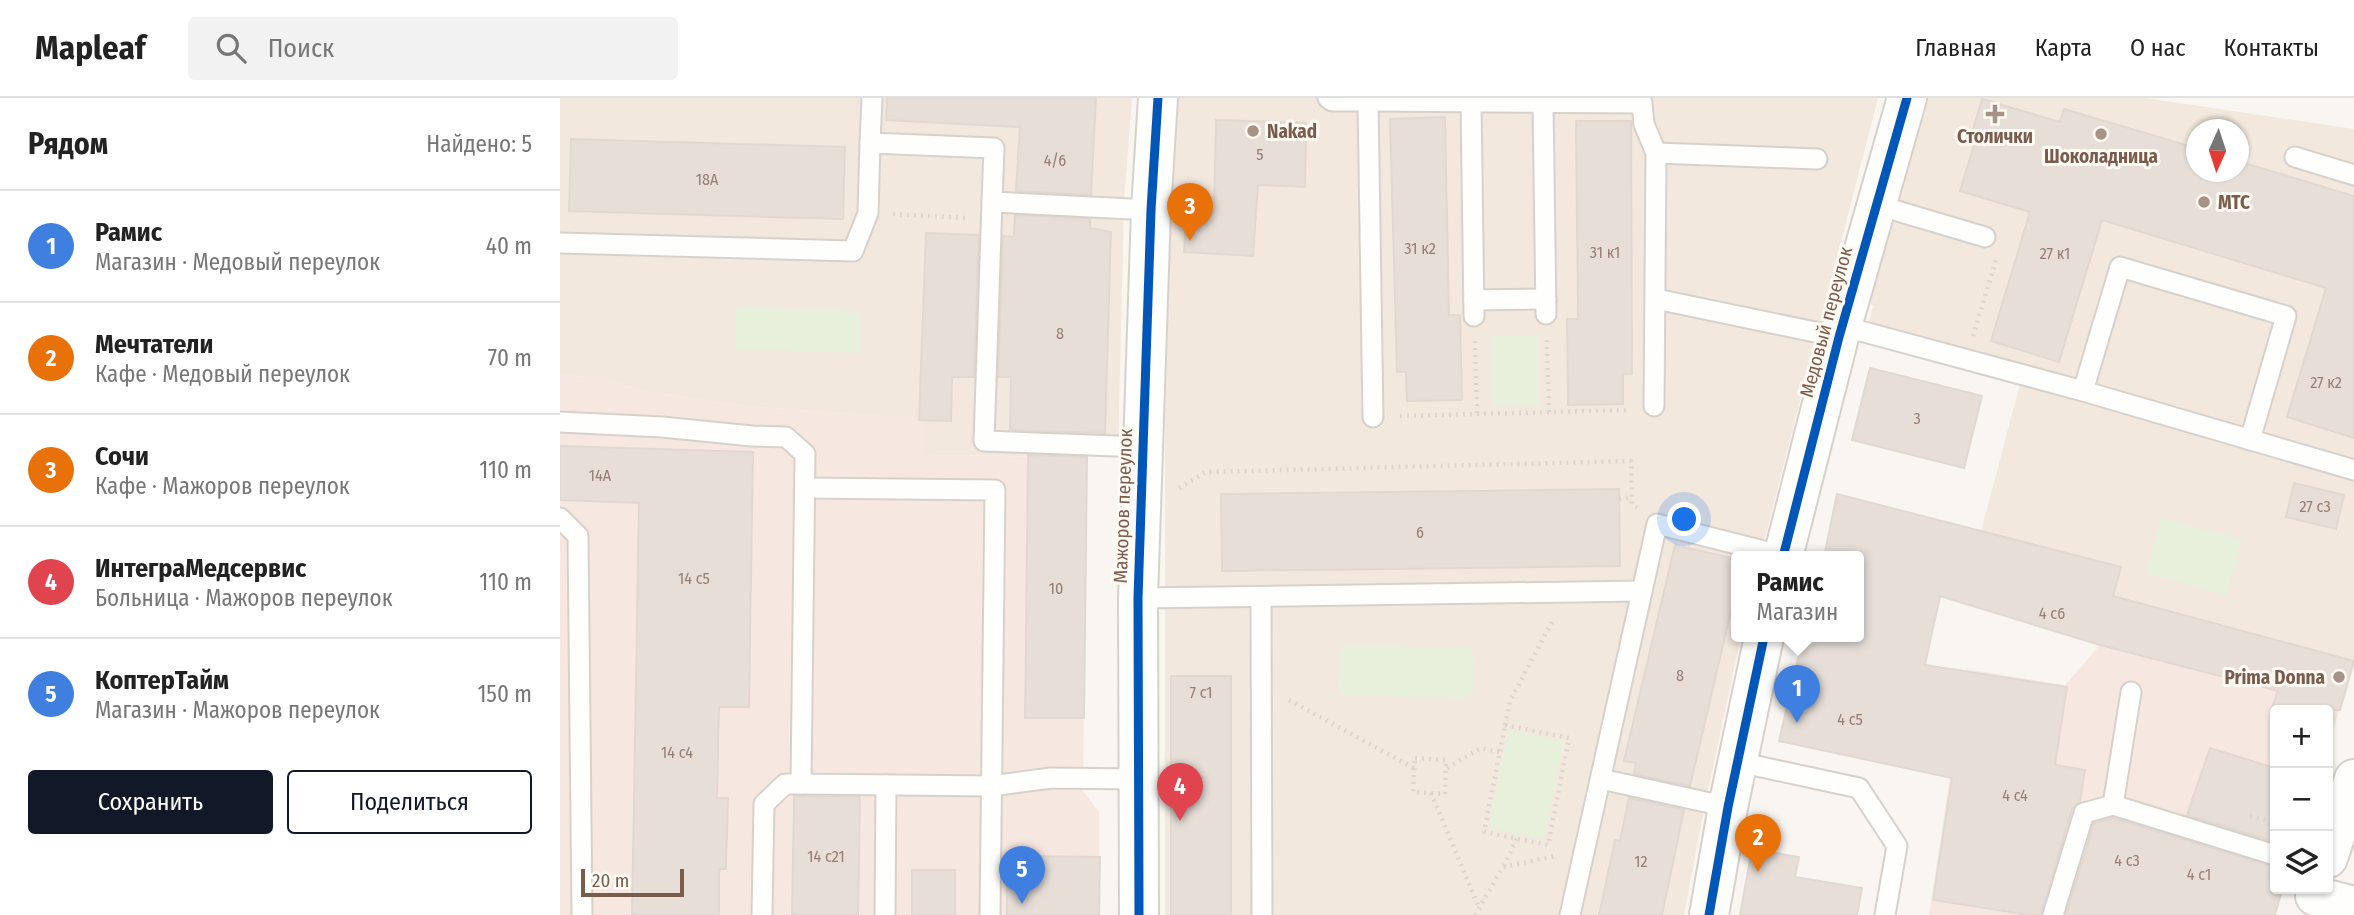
<!DOCTYPE html>
<html lang="ru">
<meta charset="utf-8">
<style>
body{margin:0;font-family:"Fira Sans Condensed",sans-serif;background:#f2f2f2;color:#222}
.controls{position:absolute;right:21px;bottom:21px;display:grid;overflow:hidden;border-radius:7px;box-shadow:0 2px 5px #0004}
.controls button{width:63px;height:63px;display:grid;place-items:center;padding:0;border:0;border-bottom:2px solid #e0e0e0;background:#fff;color:#222;font:35px sans-serif}
.compass{position:absolute;left:1626px;top:21px;width:63px;height:63px;border-radius:50%;background:#fff;box-shadow:0 2px 5px #0004;rotate:183deg}
.scale{position:absolute;left:21px;bottom:18px;width:103px;box-sizing:border-box;padding-left:7px;border:4px solid #7a5c4d;border-top:0;font-size:19px;line-height:24px;white-space:nowrap;color:#7a5c4d;-webkit-text-stroke:5px #fffaf3;paint-order:stroke}
.you{position:absolute;left:1125px;top:422px;width:24px;height:24px;margin:-18px;border:5px solid #fff;border-radius:50%;background:#1a73e8;box-shadow:0 0 0 10px #1a73e833}
.badge{display:grid;place-items:center;width:46px;height:46px;border-radius:50%;background:#111827;color:#fff;font-size:23px;font-weight:700}
.pin{position:absolute;translate:-50% -58px;filter:drop-shadow(0 2px 4px #0008)}
.pin::after{content:'';position:absolute;top:37px;width:24px;height:21px;background:inherit;clip-path:polygon(0 0,100% 0,50% 100%)}
.popup{position:absolute;left:1171px;top:453px;width:133px;height:91px;box-sizing:border-box;display:grid;place-content:center;border-radius:7px;background:#fff;filter:drop-shadow(0 2px 5px #0005);font-size:23px;white-space:nowrap;color:#767676}
.popup b{font-size:26px;color:#222}
.popup::after{content:'';position:absolute;left:50%;top:100%;margin-left:-14px;border:14px solid transparent;border-top-color:#fff}
.list{margin:0;padding:0;list-style:none}
h2{display:flex;justify-content:space-between;align-items:center;height:91px;margin:0;padding:0 28px;font-size:30px}
h2 small{font-size:23px;font-weight:400;color:#767676}
.list li{display:grid;grid-template-columns:46px 1fr auto;gap:21px;align-items:center;box-sizing:border-box;height:112px;padding:0 28px;border-top:2px solid #e0e0e0}
.list b{display:block;font-size:26px;white-space:nowrap}
.list p{margin:0;font-size:23px;white-space:nowrap;color:#767676}
.list em{font-size:23px;font-style:normal;color:#767676}
.actions{display:flex;gap:14px;padding:21px 28px}
.actions a{flex:1;padding:16px 0;border:2px solid #111827;border-radius:7px;text-align:center;font-size:24px;color:#111827}
.actions .main{background:#111827;color:#fff}
.icon{flex:none;width:38px;height:38px;fill:none;stroke:currentColor;stroke-width:2;stroke-linecap:round;stroke-linejoin:round}
.map{position:relative;flex:none;width:1794px;height:817px;overflow:hidden}
header{display:flex;align-items:center;gap:42px;box-sizing:border-box;height:98px;padding:0 35px;background:#fff;border-bottom:2px solid #e0e0e0}
header strong{font-size:33px}
nav{display:flex;gap:38px;margin-inline-start:auto;font-size:24px}
.search{width:490px;height:63px;background:#f2f2f2;display:flex;align-items:center;gap:18px;box-sizing:border-box;padding:0 24px;border-radius:7px;color:#767676;font-size:26px}
main{display:flex}
aside{flex:1;background:#fff}
.map>svg:first-child{display:block}
</style>
<header>
<strong>Mapleaf</strong>
<div class="search"><svg class="icon" aria-label="search" viewBox="0 0 24 24"><circle cx="10" cy="10" r="6"/><path d="M15 15l6 6"/></svg>Поиск</div>
<nav><a>Главная</a><a>Карта</a><a>О нас</a><a>Контакты</a></nav>
</header>
<main>
<aside>
<h2>Рядом<small>Найдено: 5</small></h2>
<ul class="list">
<li><span class="badge" style="background:#3f7fe0">1</span><div><b>Рамис</b><p>Магазин · Медовый переулок</p></div><em>40 m</em></li>
<li><span class="badge" style="background:#e8710a">2</span><div><b>Мечтатели</b><p>Кафе · Медовый переулок</p></div><em>70 m</em></li>
<li><span class="badge" style="background:#e8710a">3</span><div><b>Сочи</b><p>Кафе · Мажоров переулок</p></div><em>110 m</em></li>
<li><span class="badge" style="background:#e0444e">4</span><div><b>ИнтеграМедсервис</b><p>Больница · Мажоров переулок</p></div><em>110 m</em></li>
<li><span class="badge" style="background:#3f7fe0">5</span><div><b>КоптерТайм</b><p>Магазин · Мажоров переулок</p></div><em>150 m</em></li>
</ul>
<div class="actions"><a class="main">Сохранить</a><a>Поделиться</a></div>
</aside>
<div class="map">
<svg width="1794" height="817" viewBox="0 0 1794 817">
<rect width="100%" height="100%" fill="#f9f5f0"/>
<g fill="#f2e8de" fill-rule="evenodd">
<path d="M0,0H572L564,104L558,359L362,357L363,321L184,308L78,292L45,280L0,277Z"/>
<path d="M619,0H1318L1200,459H1176V539H1181L1144,711L1124,817H605V337L611,112Z"/>
<path d="M1367,0H1586L1794,31V563L1553,498L1561,469L1421,433L1460,286L1303,245L1313,208L1307,202ZM1636,32H1678V74H1636Z"/>
</g>
<g fill="#f6e8e1">
<path d="M0,277L45,280L78,292L184,308L364,321L363,357L527,359L523,693L539,714V817H0Z"/>
<path d="M1553,498L1794,563L1768,649V612H1715V791H1723L1715,817H1369L1406,571L1505,587L1540,547Z"/>
</g>
<g fill="#e7f0db">
<path d="M176,209L300,213L299,255L175,251Z"/>
<path d="M979,237L980,307L933,308L932,238Z"/>
<path d="M1601,420L1682,442L1667,497L1586,475Z"/>
<path d="M786,547L909,550L914,556L913,593L907,599L900,600L784,597L780,594L778,589L779,555L781,551Z"/>
<path d="M948,632L1004,643L984,741L929,730Z"/>
</g>
<g fill="#e6ded7" stroke="#e2d8d2" stroke-width="2">
<path d="M327,0H536L531,97L456,93L460,29L326,22Z"/>
<path d="M1422,1L1500,24L1504,11L1636,50V74H1678V63L1794,98V340L1727,319L1766,190L1542,122L1499,264L1431,243L1470,114L1400,93L1417,37L1412,35Z"/>
<path d="M885,19L889,217H900L902,302L847,303L846,274H837L830,21Z"/>
<path d="M656,22L746,25L745,89L698,87L693,158L624,154L627,112L654,114Z"/>
<path d="M1016,23H1071L1072,276H1063V306L1008,307L1007,221H1018Z"/>
<path d="M11,41L285,49L283,121L9,113Z"/>
<path d="M455,117L530,121V130L551,134L545,335L450,332L451,279H438L443,138L454,139Z"/>
<path d="M366,135L419,137L414,279H392L391,323L359,322Z"/>
<path d="M1310,270L1422,298L1404,370L1292,342Z"/>
<path d="M0,348L193,354L189,609H159L157,700H168L166,771H159V817H72L79,405L0,402Z"/>
<path d="M468,357L527,359L524,620H465Z"/>
<path d="M1734,385L1784,397L1776,431L1726,419Z"/>
<path d="M1059,391L1060,468L662,473L661,396Z"/>
<path d="M1277,396L1561,469L1553,498L1794,563L1780,612H1711L1718,593L1540,547L1380,498L1365,567L1507,589L1495,667L1525,672L1520,703L1512,711L1481,817H1469L1373,802L1392,680L1219,643L1243,539H1298V459H1264Z"/>
<path d="M1115,447L1176,461V492L1130,688L1074,676L1076,665L1064,663Z"/>
<rect x="611" y="578" width="60" height="239"/>
<path d="M1650,650L1715,670V744L1627,717Z"/>
<path d="M234,698L300,699L298,817H232Z"/>
<path d="M1069,700L1124,712L1102,817H1039L1055,742L1060,743Z"/>
<path d="M1553,720L1715,769V791L1722,792L1715,817H1506L1534,725Z"/>
<path d="M1192,751L1239,759L1235,779L1302,790L1297,817H1180Z"/>
<path d="M447,758L540,759L539,817H447Z"/>
<rect x="352" y="772" width="43" height="45"/>
</g>
<g fill="none" stroke-linecap="round" stroke-linejoin="round">
<g stroke="#d7d1cb" stroke-width="23">
<g id="service">
<path d="M312,0L310,45L434,50L432,104L591,112"/>
<path d="M768,0L772,3H808L1082,5L1084,26L1096,55L1094,308"/>
<path d="M808,3L813,319"/>
<path d="M911,4L914,218"/>
<path d="M983,4L986,216"/>
<path d="M1096,55L1257,61"/>
<path d="M1735,59L1794,77"/>
<path d="M432,104L424,343L583,349"/>
<path d="M1317,107L1425,139"/>
<path d="M0,145L293,153L308,115L310,45"/>
<path d="M1096,201L1279,239"/>
<path d="M914,202L986,201"/>
<path d="M1282,228L1523,293L1794,372"/>
<path d="M1523,293L1560,169L1726,218L1690,342"/>
<path d="M0,324L102,329L192,338L226,339L245,356L241,686L431,688L491,680L578,681"/>
<path d="M245,390L435,392L430,817"/>
<path d="M0,420L18,438L22,817"/>
<path d="M701,499L702,817"/>
<path d="M578,500L1082,493"/>
<path d="M1178,664L1299,690L1337,748L1325,817"/>
<path d="M1041,681L1168,709"/>
<path d="M1553,707L1571,594"/>
<path d="M202,817L204,706L225,686H241"/>
<path d="M325,817L326,687"/>
<path d="M1010,817L1097,426L1224,458"/>
<path d="M1493,817L1524,715L1553,707L1715,757"/>
</g>
</g>
<g stroke="#d7d1cb" stroke-width="42">
<g id="minor">
<path d="M1223,459L1279,239L1347,0"/>
<path d="M1768,760L1794,681"/>
<path d="M1755,798L1794,808"/>
<path d="M579,817L578,500L591,112L598,0"/>
<path d="M1149,817L1168,709L1204,539"/>
</g>
</g>
<g stroke="#dcd5d0" stroke-width="4.5" stroke-dasharray="2 5" stroke-linecap="butt">
<path d="M333,116L405,120"/>
<path d="M1413,238L1436,162"/>
<path d="M987,242L989,315"/>
<path d="M915,243L917,316"/>
<path d="M840,318L1069,312"/>
<path d="M619,390L646,374L1071,363L1072,406L1077,410"/>
<path d="M1059,401L1072,399"/>
<path d="M729,602L854,670"/>
<path d="M945,627L1009,640L988,747L924,734Z"/>
<path d="M945,627L950,603L994,520"/>
<path d="M855,660L886,662L885,696L853,694Z"/>
<path d="M887,670L921,650L940,654"/>
<path d="M871,695L919,810"/>
<path d="M1690,718L1706,722L1710,727"/>
<path d="M944,768L957,740"/>
<path d="M915,817L943,769L996,758"/>
</g>
<use href="#service" stroke="#fefefd" stroke-width="19"/>
<use href="#minor" stroke="#fefefd" stroke-width="38"/>
<g stroke="#fffaf3" stroke-width="13">
<g id="cycleway">
<path d="M1223,459L1279,239L1347,0"/>
<path d="M579,817L578,500L591,112L598,0"/>
<path d="M1149,817L1168,709L1204,539"/>
</g>
</g>
<use href="#cycleway" stroke="#0057b8" stroke-width="9"/>
</g>
<g fill="#a69286" stroke="#fffaf3" stroke-width="2.5">
<path d="M1431.5 5.5h7v7h7v7h-7v7h-7v-7h-7v-7h7z"/>
<circle cx="693" cy="33" r="7"/>
<circle cx="1541" cy="36" r="7"/>
<circle cx="1644" cy="104" r="7"/>
<circle cx="1779" cy="579" r="7"/>
</g>
<g text-anchor="middle" dominant-baseline="central" stroke-width="6" stroke-linejoin="round" paint-order="stroke">
<g font-size="16" fill="#977e72">
<text x="700" y="56">5</text>
<text x="495" y="62">4/6</text>
<text x="147" y="81">18А</text>
<text x="860" y="150">31 к2</text>
<text x="1045" y="154">31 к1</text>
<text x="1495" y="155">27 к1</text>
<text x="500" y="235">8</text>
<text x="1766" y="284">27 к2</text>
<text x="1357" y="320">3</text>
<text x="40" y="377">14A</text>
<text x="1755" y="408">27 с3</text>
<text x="860" y="434">6</text>
<text x="134" y="480">14 с5</text>
<text x="496" y="490">10</text>
<text x="1492" y="515">4 с6</text>
<text x="1120" y="577">8</text>
<text x="641" y="594">7 с1</text>
<text x="1290" y="621">4 с5</text>
<text x="117" y="654">14 с4</text>
<text x="1455" y="697">4 с4</text>
<text x="266" y="758">14 с21</text>
<text x="1567" y="762">4 с3</text>
<text x="1081" y="763">12</text>
<text x="1639" y="776">4 с1</text>
</g>
<g font-size="19" font-weight="bold" fill="#7a5c4d" stroke="#fffaf3" text-anchor="start">
<text x="707" y="33">Nakad</text>
<text x="1435" y="38" text-anchor="middle">Столички</text>
<text x="1541" y="58" text-anchor="middle">Шоколадница</text>
<text x="1658" y="104">МТС</text>
<text x="1765" y="579" text-anchor="end">Prima Donna</text>
</g>
<g font-size="19" fill="#7a5c4d" stroke="#fffaf3">
<text transform="translate(1266 224) rotate(-75)">Медовый переулок</text>
<text transform="translate(563 408) rotate(-88)">Мажоров переулок</text>
</g>
</g>
</svg>
<div class="controls">
<button>+</button>
<button>−</button>
<button><svg class="icon" aria-label="layers" viewBox="0 0 24 24"><path d="M12 4l9 5-9 5-9-5zM3 14l9 5 9-5"/></svg></button>
</div>
<svg class="compass" viewBox="-18 -18 36 36"><path d="M0-13l5 13h-10z" fill="#e53935"/><path d="M0 13l5-13h-10z" fill="#767676"/></svg>
<div class="scale">20 m</div>
<div class="you"></div>
<div class="pin badge" style="left:1237px;top:625px;background:#3f7fe0">1</div>
<div class="popup"><b>Рамис</b>Магазин</div>
<div class="pin badge" style="left:1198px;top:774px;background:#e8710a">2</div>
<div class="pin badge" style="left:630px;top:143px;background:#e8710a">3</div>
<div class="pin badge" style="left:620px;top:723px;background:#e0444e">4</div>
<div class="pin badge" style="left:462px;top:806px;background:#3f7fe0">5</div>
</div>
</main>
